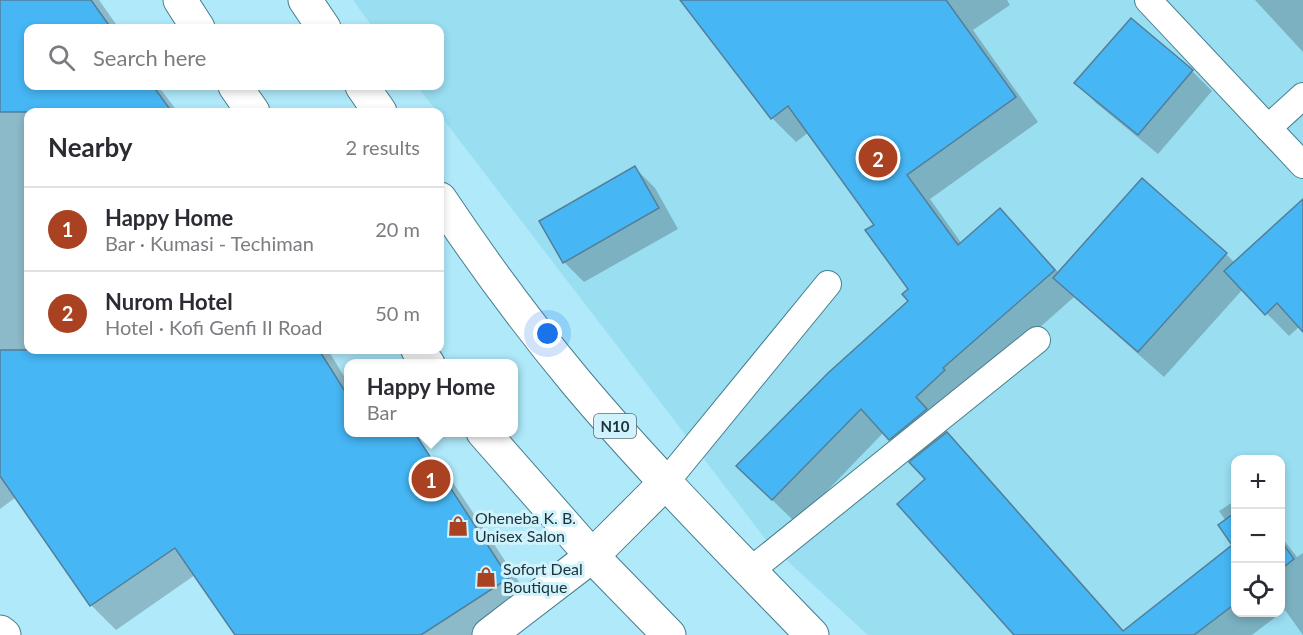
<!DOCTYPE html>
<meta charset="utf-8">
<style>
body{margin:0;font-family:Lato,sans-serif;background:#f7f7f7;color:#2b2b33}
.controls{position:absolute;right:18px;bottom:18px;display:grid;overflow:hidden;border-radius:12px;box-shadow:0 3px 9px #0003}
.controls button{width:54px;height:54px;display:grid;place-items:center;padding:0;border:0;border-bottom:2px solid #e1e1e2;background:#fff;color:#2b2b33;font:30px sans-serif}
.you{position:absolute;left:548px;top:334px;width:21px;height:21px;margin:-15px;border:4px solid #fff;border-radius:50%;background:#1a73e8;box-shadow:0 0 0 9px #1a73e833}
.badge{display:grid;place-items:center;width:39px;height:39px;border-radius:50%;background:#aa4222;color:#fff;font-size:20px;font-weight:700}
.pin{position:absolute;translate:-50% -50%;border:3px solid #fff;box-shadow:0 2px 6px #0006}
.popup{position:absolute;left:344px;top:359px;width:174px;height:78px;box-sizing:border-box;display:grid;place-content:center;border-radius:12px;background:#fff;filter:drop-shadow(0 2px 4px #0005);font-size:20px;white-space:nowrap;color:#7c7c81}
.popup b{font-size:22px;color:#2b2b33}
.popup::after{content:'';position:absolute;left:50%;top:100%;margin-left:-12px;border:12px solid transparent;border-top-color:#fff}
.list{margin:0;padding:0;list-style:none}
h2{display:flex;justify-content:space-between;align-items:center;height:78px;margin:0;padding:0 24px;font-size:26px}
h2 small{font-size:20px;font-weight:400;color:#7c7c81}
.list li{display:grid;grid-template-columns:39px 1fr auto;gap:18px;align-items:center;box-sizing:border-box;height:84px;padding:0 24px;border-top:2px solid #e1e1e2}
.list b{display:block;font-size:22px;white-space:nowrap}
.list p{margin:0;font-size:20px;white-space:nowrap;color:#7c7c81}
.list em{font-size:20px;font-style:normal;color:#7c7c81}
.icon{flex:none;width:33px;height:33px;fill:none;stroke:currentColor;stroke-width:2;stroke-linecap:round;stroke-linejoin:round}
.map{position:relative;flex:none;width:1303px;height:635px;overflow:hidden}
.search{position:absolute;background:#fff;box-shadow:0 3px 9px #0003;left:24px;top:24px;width:420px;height:66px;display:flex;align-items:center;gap:15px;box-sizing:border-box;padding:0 21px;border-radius:12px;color:#7c7c81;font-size:22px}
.panel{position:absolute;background:#fff;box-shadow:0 3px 9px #0003;left:24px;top:108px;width:420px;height:246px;border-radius:12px}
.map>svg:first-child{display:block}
</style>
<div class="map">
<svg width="1303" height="635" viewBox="0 0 1303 635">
<rect width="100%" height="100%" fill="#afe9fa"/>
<path fill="#9adef1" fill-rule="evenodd" d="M353,0H1303V635H868L770,545L440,115V112H437L417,86H440V28H373ZM1236,460H1280V612H1236Z"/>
<g fill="#0003">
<path d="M0,0H99L118,27L28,28V86H158L178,112H28V350H328L348,383V432L421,447L446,472L533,603L484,635H237L195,575L116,630L91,605L16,497L0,509Z"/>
<path d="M682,0H1007L1010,5L973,30L1038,122L930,199L962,244L1000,210L1059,273L1226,254L1235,263L1303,201V329L1300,326L1289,336L1243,289L1164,377L1074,297L966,393L938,422L949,434L948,435L971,458L1124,631L1234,545L1226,521L1219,511L1236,500V612H1280V535L1297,557L1303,553V635L1285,610L1252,635H1016L927,479L884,432L796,523L762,490L910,301V289L876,225L809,132L796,142L772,118Z"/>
<path d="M1255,0H1303V52Z"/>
<path d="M1131,20L1192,71L1212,91L1158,154L1096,103L1076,83Z"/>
<path d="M635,168L655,188L678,229L584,282L564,262Z"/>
</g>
<g fill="#46b6f4" stroke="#537e99" stroke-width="1.5">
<path d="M0,0H91L111,28H28V86H153L172,112H0Z"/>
<path d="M680,0H946L1016,97L907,175L958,245L1000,208L1055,270L943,368L945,370L916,397L927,409L889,440L861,409L772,500L736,466L828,373L908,301L902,294L908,289L865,230L874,225L788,106L771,119Z"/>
<path d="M1131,18L1193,70L1138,135L1074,83Z"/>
<path d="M635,166L659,208L563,263L539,221Z"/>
<path d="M1142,178L1227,253L1138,352L1053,278Z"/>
<path d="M1303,199V332L1277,303L1265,315L1224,271Z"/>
<path d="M0,350H319L348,396V432H414L509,578L421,635H235L175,548L90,606L0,476Z"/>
<path d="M947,432L1123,631L1232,545L1218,525L1236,512V603L1194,635H1014L897,504L925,479L909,462Z"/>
<path d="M1281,541L1294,559L1281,569Z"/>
</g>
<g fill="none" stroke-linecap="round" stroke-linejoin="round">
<g stroke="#477e8d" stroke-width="28">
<g id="lane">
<path d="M1148,0L1303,165"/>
<path d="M1268,128L1303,96"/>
<path d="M666,482L828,284"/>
<path d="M750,571L1037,340"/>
</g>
</g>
<g stroke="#477e8d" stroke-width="35">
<g id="street">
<path d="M0,632L4,635"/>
<path d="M489,635L592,556L666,482"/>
</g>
</g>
<g stroke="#477e8d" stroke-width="35">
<g id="highway">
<path d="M180,0L198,28"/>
<path d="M305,0L324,28"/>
<path d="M235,86L253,112"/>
<path d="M362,86L380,112"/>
<path d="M440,199C482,262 527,323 576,382C650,470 732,552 812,635"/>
<path d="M418,350L428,364"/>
<path d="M483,432L592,556L669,635"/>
</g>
</g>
<use href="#lane" stroke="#fff" stroke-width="26"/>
<use href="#street" stroke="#fff" stroke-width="33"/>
<use href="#highway" stroke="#fff" stroke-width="33"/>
</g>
<defs>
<g id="shop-bare" transform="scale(1.62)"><path d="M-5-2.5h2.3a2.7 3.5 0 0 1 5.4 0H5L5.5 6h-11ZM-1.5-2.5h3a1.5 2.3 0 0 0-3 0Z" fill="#aa4222" stroke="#d0f2fc" stroke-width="2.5" paint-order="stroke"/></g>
</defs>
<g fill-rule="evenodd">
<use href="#shop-bare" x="458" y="526"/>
<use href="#shop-bare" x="486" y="577"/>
</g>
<g text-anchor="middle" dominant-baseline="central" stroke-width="6" stroke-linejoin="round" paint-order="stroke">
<rect fill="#d0f2fc" stroke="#516c73" stroke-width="1.5" x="594" y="414" width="42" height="24" rx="4.5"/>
<g font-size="15" font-weight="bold" fill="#1a3238">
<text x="615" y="426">N10</text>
</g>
<g font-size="16" fill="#1a3238" stroke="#d0f2fc" text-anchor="start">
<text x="475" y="517">Oheneba K. B.<tspan x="475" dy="18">Unisex Salon</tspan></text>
<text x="503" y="568">Sofort Deal<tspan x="503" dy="18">Boutique</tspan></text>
</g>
</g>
</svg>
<div class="controls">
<button>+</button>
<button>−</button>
<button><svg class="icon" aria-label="locate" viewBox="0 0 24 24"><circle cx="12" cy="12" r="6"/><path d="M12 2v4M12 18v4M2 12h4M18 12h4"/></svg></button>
</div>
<div class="you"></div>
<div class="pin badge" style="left:431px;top:479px">1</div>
<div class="popup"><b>Happy Home</b>Bar</div>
<div class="pin badge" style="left:878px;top:158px">2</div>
<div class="search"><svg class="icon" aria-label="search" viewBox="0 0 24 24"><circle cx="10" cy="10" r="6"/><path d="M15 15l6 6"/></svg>Search here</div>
<section class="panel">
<h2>Nearby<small>2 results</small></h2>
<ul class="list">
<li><span class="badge">1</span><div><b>Happy Home</b><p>Bar · Kumasi - Techiman</p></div><em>20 m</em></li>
<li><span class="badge">2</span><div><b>Nurom Hotel</b><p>Hotel · Kofi Genfi II Road</p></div><em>50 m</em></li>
</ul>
</section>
</div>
